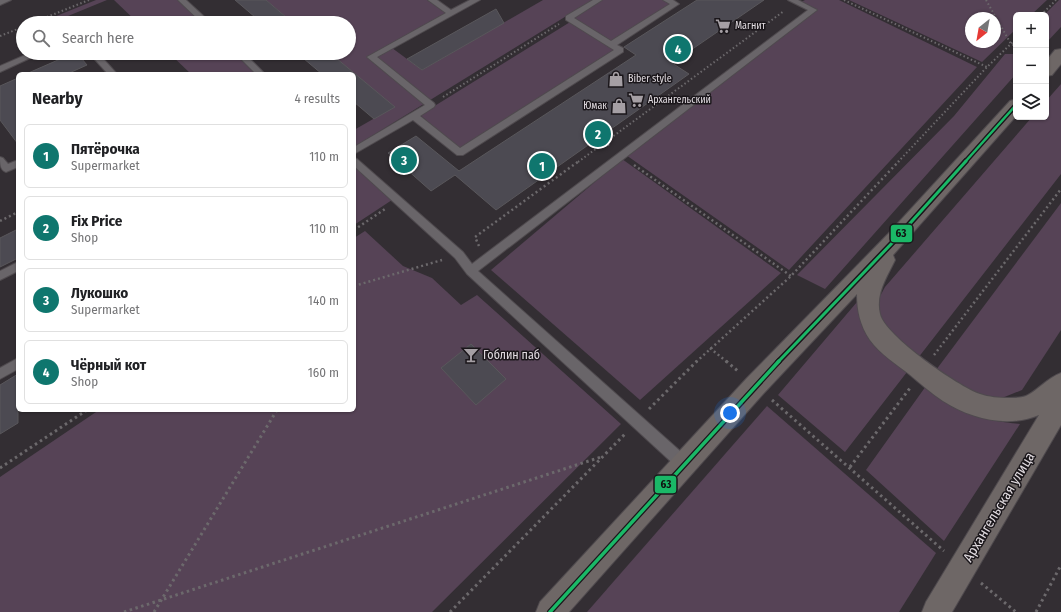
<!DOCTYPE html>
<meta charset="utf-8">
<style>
body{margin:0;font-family:"Fira Sans Condensed",sans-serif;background:#f2f2f2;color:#202124}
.controls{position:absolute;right:12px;top:12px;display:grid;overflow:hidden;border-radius:6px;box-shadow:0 1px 3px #0004}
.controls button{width:36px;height:36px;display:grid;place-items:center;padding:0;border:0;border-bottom:1px solid #e0e0e0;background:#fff;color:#202124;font:20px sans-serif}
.compass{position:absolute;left:965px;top:12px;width:36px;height:36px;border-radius:50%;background:#fff;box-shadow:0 1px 3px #0004;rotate:211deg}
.you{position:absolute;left:730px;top:413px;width:14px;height:14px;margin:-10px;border:3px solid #fff;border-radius:50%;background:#1a73e8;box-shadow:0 0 0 6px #1a73e833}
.badge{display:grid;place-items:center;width:26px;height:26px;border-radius:50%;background:#0f766e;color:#fff;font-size:13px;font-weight:700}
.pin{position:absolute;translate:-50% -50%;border:2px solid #fff;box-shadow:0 1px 4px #0006}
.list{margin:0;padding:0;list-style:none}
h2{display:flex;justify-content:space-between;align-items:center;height:52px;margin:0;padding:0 16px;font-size:17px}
h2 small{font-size:13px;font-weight:400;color:#757577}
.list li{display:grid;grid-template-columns:26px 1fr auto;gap:12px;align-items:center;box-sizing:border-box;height:64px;margin:0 8px 8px;padding:0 8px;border:1px solid #e0e0e0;border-radius:6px}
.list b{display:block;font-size:15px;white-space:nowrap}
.list p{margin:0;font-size:13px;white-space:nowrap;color:#757577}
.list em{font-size:13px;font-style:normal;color:#757577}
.icon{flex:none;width:22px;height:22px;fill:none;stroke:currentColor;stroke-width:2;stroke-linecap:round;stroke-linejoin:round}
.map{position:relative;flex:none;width:1061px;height:612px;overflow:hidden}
.search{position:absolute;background:#fff;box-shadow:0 1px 3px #0004;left:16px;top:16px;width:340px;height:44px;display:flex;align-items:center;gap:10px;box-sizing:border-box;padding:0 14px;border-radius:22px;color:#757577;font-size:15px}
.panel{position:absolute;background:#fff;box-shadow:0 1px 3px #0004;left:16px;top:72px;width:340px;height:340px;border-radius:6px}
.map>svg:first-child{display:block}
</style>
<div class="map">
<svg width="1061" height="612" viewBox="0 0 1061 612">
<rect width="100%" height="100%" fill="#332e33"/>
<g fill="#564356" fill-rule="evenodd">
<path d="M96,0H107L51,23H39Z"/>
<path d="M114,0H179L203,23H138Z"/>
<path d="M266,0H427L446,13L388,45L422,70L543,0H663L671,4L606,45L614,50L460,149L420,115L575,19L568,15L354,147V130L394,107L330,53H349V23H293Z"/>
<path d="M805,0H839L977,67L789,270L626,155L817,10L801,2Z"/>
<path d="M849,0H1047L1031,15H1016V29L982,62ZM971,18H995V42H971Z"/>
<path d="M1059,0H1061V27L1046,43V15H1044Z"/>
<path d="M169,53H235L257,74H191Z"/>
<path d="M1005,54H1016V74L825,289L797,275L954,116Z"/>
<path d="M1061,84V174L918,358C902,343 875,326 879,301C879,297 883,291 885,287L1032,117H1046V101Z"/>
<path d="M622,159L781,273L640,400L491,270Z"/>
<path d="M354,165L392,200L354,225Z"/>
<path d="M1061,203V330L1022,390L1002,398L980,396L936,370Z"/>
<path d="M365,231L403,266L432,278L461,305L477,295L621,424L432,612H0V477L99,410H354V238Z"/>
<path d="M857,302L860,317L907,372L845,452L778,395Z"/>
<path d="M926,386C961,411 977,420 1020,424L944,541L866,470Z"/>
<path d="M767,406L936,553L899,612H587Z"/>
</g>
<g fill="#4c4a52" stroke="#59575b">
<path d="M235,0H266L293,23H262Z"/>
<path d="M697,0H764L672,63L689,74L496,210L455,175L431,191L388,153L416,136L459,171L636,55L624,47Z"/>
<path d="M496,9L504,23L422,70L407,59Z"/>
<path d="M74,53H77L87,65L67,74H26Z"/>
<path d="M297,53H330L395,107L374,119L354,102V74H322Z"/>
<path d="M18,78V144L0,120V86Z"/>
<path d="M18,229V258L0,267V238Z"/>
<path d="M471,344L506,379L476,405L441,368Z"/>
<path d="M18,374V423L0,434V385Z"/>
</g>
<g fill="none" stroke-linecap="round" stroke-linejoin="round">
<g stroke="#4f4a4e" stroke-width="2">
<g id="lane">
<path d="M0,0H11L0,5Z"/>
<path d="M178,0H186L211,23H202Z"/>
<path d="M428,0H437L451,10L470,0H480L377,57L434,103L435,105L434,107L420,116L460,148L614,50L566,20V16L593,0H602L574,18L611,41L670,4L663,0H673L679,4L617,45L623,48V52L463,155H457L413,120L354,154V147L425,105L367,57L446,13Z"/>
<path d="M788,0H798L817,10L478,271L689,459L690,464L689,469L684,470L679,469L467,274L455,258L354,166V158L357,159L463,252L472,264L808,10Z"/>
<path d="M30,53H41L0,72V66Z"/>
<path d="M89,53H98L117,74H108Z"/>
<path d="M235,53H244L265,74H256Z"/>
<path d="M0,157L3,158L8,164L18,160V167L6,172C0,170 0,163 0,157Z"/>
<path d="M18,262V271L0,280V271Z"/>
<path d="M18,358V369L0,379V368Z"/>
</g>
</g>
<g stroke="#4f4a4e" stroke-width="2">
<g id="primary">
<path d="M1061,49V64L1052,75L1046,76V61L1055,50Z"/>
<path d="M1016,99V116L893,255L895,260C887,277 875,294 880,314C885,336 959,387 980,394C988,397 1000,398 1008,398C1013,398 1021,398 1026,396C1036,392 1047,378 1061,373V425L952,612H922L926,602L1039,415C1008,428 971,419 943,401C931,393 920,383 909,374C896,364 880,354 870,340C860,325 857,311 857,294L763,394L569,612H536L540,602L747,378L888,234L1010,101Z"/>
</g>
</g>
<g stroke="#6c696c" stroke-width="2" stroke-dasharray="1.5 2.5" stroke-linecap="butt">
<path d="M844,0L987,67"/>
<path d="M986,0L1011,44L1016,46"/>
<path d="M1041,15L1056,0"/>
<path d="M32,23L89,0"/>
<path d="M0,36L23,27"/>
<path d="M443,97L559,24"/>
<path d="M598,138L610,146"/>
<path d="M578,162L784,11"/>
<path d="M898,162L987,67L1016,39"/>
</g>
<g stroke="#6c696c" stroke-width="2.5" stroke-dasharray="2 3" stroke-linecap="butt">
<path d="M634,165L791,276"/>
<path d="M0,221L18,212"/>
<path d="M354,230L385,209"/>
<path d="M479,246L475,237L579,161"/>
<path d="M354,286L442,260"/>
<path d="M710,348L727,362"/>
<path d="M934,355L1061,189"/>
<path d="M696,362L791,276L899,161"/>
</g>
<g stroke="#6c696c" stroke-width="3" stroke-dasharray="2.5 3.5" stroke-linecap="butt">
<path d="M726,361L739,372"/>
<path d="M772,400L944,551"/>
<path d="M649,409L697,361"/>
<path d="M850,467L910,388"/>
<path d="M0,468L87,410"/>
<path d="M981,583L1016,612"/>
<path d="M124,612L601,457"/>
<path d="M154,612L277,410"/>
<path d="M450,612L625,434"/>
<path d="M1036,612L1061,565"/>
</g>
<use href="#lane" fill="#696569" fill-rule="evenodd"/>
<use href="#primary" fill="#6e6766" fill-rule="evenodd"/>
<g stroke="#1a161a" stroke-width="5">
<path id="bus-1-far2" d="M965,162L1016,105"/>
</g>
<g stroke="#1a161a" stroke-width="6">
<path id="bus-1-far1" d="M778,362L895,240L966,161"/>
</g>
<g stroke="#1a161a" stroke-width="6">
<path id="bus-1" d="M550,612L779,361"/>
</g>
<use href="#bus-1-far2" stroke="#1ab867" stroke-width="2.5"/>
<use href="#bus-1-far1" stroke="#1ab867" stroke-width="3"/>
<use href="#bus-1" stroke="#1ab867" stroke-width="3.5"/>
</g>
<defs>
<g id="supermarket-bare" transform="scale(1.2)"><path d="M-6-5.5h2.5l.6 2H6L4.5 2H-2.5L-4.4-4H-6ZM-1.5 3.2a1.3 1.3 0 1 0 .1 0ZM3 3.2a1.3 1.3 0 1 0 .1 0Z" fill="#a59fa4" stroke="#1a161a" stroke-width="2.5" paint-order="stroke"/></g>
<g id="shop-bare" transform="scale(1.2)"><path d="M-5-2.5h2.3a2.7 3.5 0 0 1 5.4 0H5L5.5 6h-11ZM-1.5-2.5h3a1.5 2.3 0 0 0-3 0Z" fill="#a59fa4" stroke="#1a161a" stroke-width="2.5" paint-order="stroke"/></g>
<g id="bar-bare" transform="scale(1.2)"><path d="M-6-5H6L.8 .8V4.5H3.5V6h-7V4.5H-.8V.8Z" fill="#a59fa4" stroke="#1a161a" stroke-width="2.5" paint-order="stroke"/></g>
</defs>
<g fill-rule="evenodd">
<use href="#supermarket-bare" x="723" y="26"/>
<use href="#shop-bare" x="616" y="79"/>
<use href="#supermarket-bare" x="636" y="100"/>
<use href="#shop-bare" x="619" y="106"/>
<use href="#bar-bare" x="471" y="355"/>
</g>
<g text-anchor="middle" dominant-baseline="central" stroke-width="3" stroke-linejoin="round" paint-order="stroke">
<g font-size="10" fill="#e2dce1" stroke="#1a161a" text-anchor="start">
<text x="735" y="26">Магнит</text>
<text x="628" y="79">Biber style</text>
<text x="648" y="100">Архангельский</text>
<text x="607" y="106" text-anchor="end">Юмак</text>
</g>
<g font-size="12" fill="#e2dce1" stroke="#1a161a" text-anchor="start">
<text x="483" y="355">Гоблин паб</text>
</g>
<g font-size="14" fill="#e2dce1" stroke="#1a161a">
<text transform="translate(999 507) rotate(-59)">Архангельская улица</text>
</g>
</g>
<g stroke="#1a161a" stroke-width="1.5">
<rect x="890" y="224" width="23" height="19" rx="4" fill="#1ab867"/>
<rect x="654" y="475" width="23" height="19" rx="4" fill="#1ab867"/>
</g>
<g font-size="11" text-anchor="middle" font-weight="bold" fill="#111">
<text x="901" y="237">63</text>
<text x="666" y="488">63</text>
</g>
</svg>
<div class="controls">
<button>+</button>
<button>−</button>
<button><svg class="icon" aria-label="layers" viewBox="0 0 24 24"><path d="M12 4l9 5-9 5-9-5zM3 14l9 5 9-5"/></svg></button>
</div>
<svg class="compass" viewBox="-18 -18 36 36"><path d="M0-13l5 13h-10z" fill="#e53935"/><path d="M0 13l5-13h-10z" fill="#757577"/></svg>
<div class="you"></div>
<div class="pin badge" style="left:542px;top:166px">1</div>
<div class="pin badge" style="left:598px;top:134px">2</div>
<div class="pin badge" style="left:404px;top:160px">3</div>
<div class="pin badge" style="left:678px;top:49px">4</div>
<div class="search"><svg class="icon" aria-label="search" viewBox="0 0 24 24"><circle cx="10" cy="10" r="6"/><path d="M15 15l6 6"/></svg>Search here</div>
<section class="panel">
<h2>Nearby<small>4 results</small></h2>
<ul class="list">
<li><span class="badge">1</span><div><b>Пятёрочка</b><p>Supermarket</p></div><em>110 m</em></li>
<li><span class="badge">2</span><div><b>Fix Price</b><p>Shop</p></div><em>110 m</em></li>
<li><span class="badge">3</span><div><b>Лукошко</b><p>Supermarket</p></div><em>140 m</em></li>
<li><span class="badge">4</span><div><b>Чёрный кот</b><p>Shop</p></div><em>160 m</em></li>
</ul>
</section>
</div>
